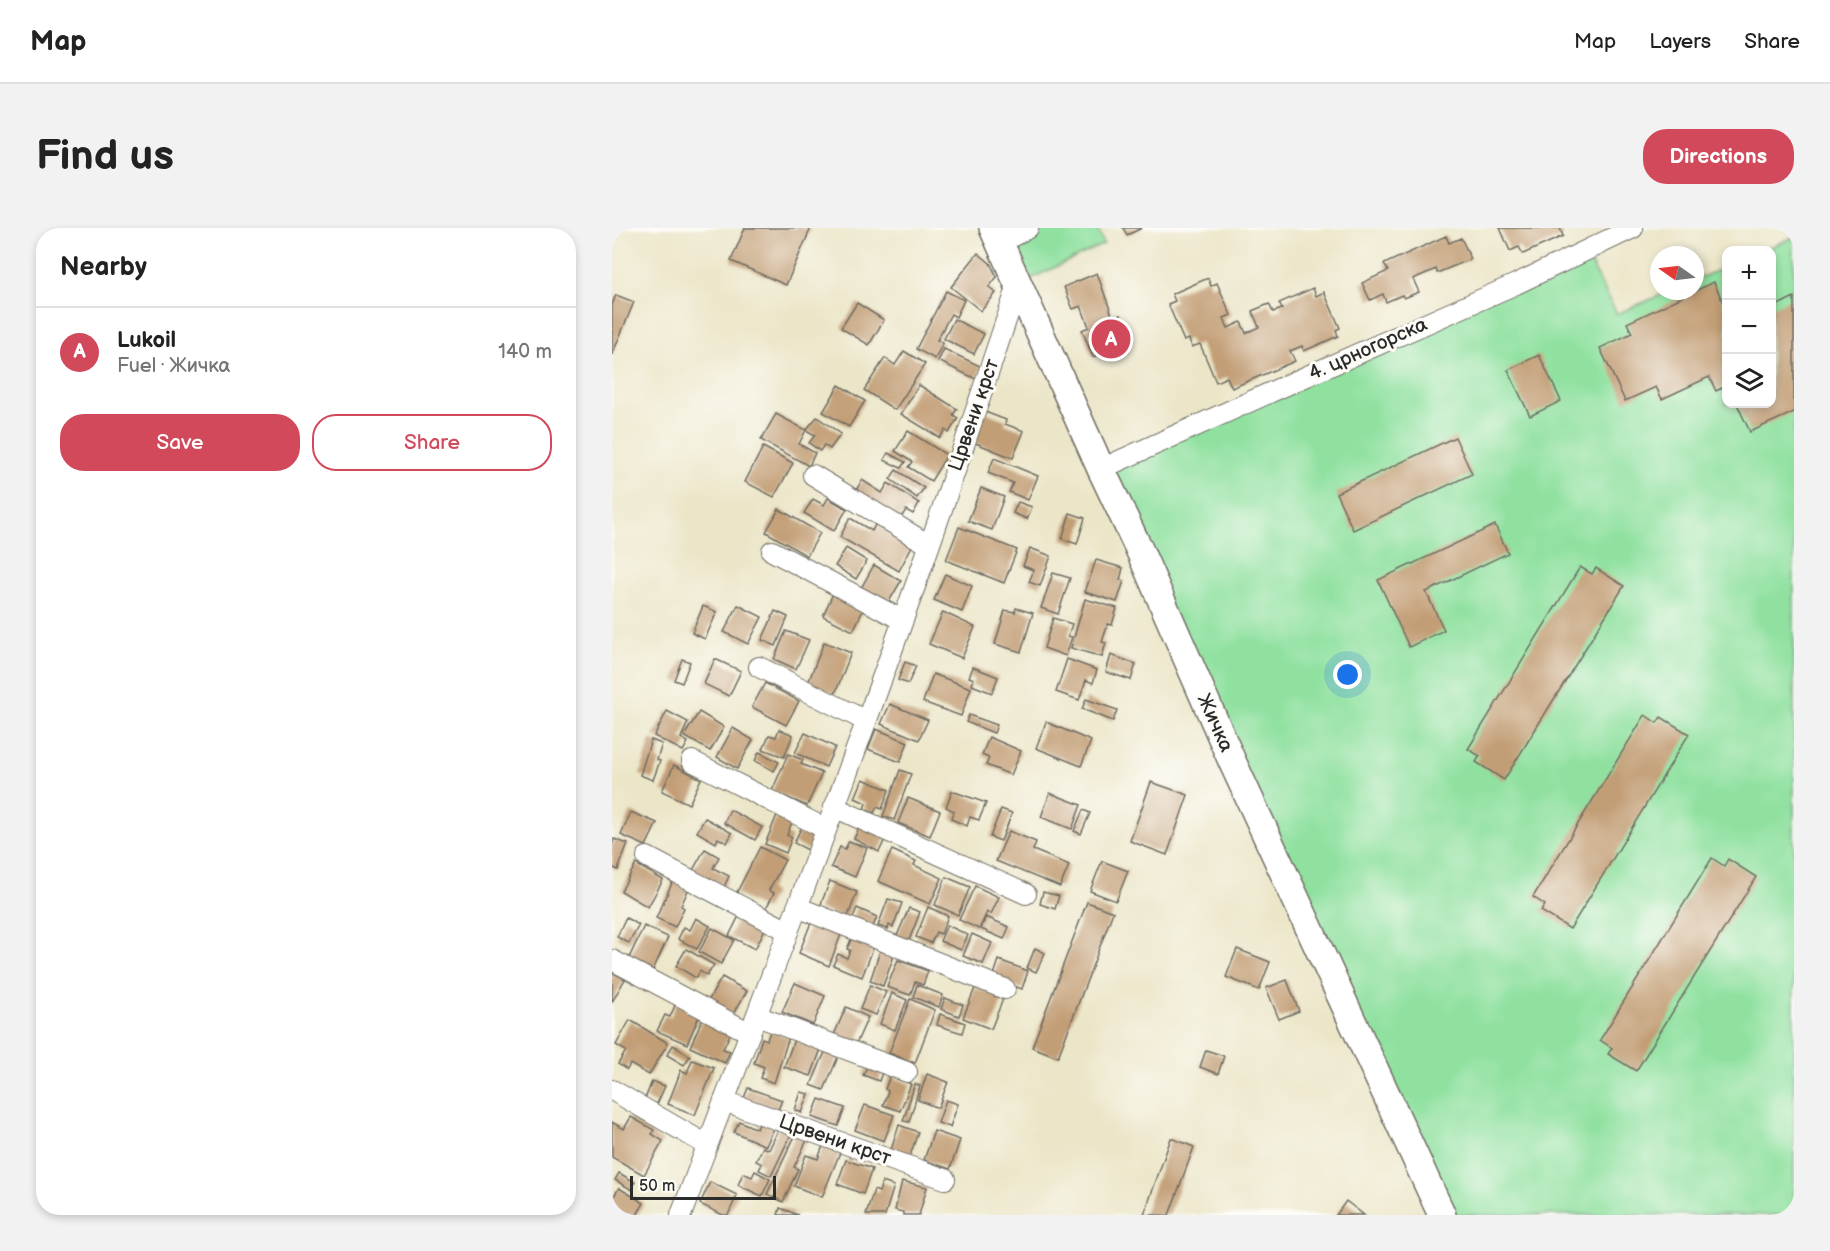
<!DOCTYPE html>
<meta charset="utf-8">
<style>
body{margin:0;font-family:"Balsamiq Sans",sans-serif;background:#f2f2f2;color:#222}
.controls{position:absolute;right:18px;top:18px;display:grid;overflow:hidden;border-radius:12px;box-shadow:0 3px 9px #0003}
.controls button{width:54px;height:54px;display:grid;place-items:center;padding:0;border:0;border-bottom:2px solid #e0e0e0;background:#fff;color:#222;font:30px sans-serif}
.compass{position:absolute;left:1038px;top:18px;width:54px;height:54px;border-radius:50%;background:#fff;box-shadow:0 3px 9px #0003;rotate:284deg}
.scale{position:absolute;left:18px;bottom:15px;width:146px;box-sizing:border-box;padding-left:6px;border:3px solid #2b2b2b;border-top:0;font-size:16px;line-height:21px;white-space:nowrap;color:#2b2b2b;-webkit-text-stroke:4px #fdfcf7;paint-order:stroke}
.you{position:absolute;left:736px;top:447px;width:21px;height:21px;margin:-15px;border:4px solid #fff;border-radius:50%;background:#1a73e8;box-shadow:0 0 0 9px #1a73e833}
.badge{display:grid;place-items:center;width:39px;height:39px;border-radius:50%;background:#d1495b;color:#fff;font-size:20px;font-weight:700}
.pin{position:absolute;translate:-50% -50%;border:3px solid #fff;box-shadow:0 2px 6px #0006}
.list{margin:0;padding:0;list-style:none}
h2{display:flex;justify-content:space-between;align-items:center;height:78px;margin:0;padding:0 24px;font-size:26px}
h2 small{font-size:20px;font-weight:400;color:#767676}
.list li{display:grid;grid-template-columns:39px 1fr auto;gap:18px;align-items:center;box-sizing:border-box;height:90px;padding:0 24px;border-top:2px solid #e0e0e0}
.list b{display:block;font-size:22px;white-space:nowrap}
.list p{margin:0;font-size:20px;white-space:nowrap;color:#767676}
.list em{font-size:20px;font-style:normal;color:#767676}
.actions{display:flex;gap:12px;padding:18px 24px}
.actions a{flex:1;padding:14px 0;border:2px solid #d1495b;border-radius:24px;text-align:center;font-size:21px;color:#d1495b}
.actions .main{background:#d1495b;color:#fff}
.icon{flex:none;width:33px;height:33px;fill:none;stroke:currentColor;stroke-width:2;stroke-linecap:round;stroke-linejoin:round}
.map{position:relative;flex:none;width:1182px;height:987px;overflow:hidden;border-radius:24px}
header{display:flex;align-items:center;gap:36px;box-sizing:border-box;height:84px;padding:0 30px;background:#fff;border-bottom:2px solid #e0e0e0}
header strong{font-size:28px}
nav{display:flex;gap:33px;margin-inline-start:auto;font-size:21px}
.intro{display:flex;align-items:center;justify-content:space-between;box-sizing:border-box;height:144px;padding:0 36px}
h1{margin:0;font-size:42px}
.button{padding:15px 27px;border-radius:24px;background:#d1495b;color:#fff;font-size:21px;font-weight:700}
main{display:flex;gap:36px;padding:0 36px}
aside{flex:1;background:#fff;border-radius:24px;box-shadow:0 3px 9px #0003}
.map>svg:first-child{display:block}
</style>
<header>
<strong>Map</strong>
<nav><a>Map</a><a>Layers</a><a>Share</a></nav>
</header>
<div class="intro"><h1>Find us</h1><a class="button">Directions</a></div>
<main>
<aside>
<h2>Nearby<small></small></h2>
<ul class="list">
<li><span class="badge">A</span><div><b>Lukoil</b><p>Fuel · Жичка</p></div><em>140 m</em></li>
</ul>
<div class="actions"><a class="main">Save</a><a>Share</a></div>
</aside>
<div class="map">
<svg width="1182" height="987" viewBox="0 0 1182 987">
<rect width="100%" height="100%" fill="#fdfcf7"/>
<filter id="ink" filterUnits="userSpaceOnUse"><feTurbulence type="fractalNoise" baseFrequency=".0167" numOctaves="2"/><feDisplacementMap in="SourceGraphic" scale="12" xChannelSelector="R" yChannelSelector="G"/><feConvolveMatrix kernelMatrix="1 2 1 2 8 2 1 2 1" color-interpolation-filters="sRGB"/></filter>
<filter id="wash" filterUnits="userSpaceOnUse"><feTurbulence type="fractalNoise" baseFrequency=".008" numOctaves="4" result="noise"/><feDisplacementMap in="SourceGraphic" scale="24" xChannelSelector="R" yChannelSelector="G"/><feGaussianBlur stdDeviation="1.35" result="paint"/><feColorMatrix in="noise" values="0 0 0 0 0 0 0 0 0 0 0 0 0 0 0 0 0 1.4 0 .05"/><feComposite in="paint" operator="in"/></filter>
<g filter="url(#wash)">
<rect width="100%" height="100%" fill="#ece6c9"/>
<g fill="#90e1a0" stroke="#5e8666" stroke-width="1.5">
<path d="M381,0H485L492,16L406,57Z"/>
<path d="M1182,9V987H830L489,241L972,22L1005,86L1058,63H1083V52L1114,39V176H1160V22H1152Z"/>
</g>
<g id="blocks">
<g fill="#c29e76">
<path d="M133,0H199L174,57L119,33Z"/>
<path d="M511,0H530L515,7Z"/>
<path d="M888,0H948L951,8L911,26L907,19L898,23Z"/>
<path d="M834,8L837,15L849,10L859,31L825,45L824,41L801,51L807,64L792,70L790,67L774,74L771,66L758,72L750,55L776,43L772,36Z"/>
<path d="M366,25L378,35L385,49L377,59L384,65L369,83L339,59Z"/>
<path d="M485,45L501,90L509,87L519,113L481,129L470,102L477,99L469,78L461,81L452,59Z"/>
<path d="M596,50L599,58L605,55L619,87L612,90L616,100L629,94L634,105L647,99L640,83L657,76L661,84L670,81L667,75L701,60L704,68L712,64L728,100L724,102L726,108L692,123L690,118L678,123L683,133L620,160L615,149L604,154L588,116L580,119L577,111L572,113L556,76L563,73L560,66Z"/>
<path d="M1102,54L1114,82V158L1104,163L1097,149L1050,171L1044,159L1013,173L988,120L1020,105L1015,95Z"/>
<path d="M334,63L352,72L344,89L339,86L325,112L331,115L323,131L304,121Z"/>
<path d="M4,67L22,74L0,127V77Z"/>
<path d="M1182,69V184L1138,204L1125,176H1160V80Z"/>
<path d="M245,75L272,92L257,117L229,100Z"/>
<path d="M342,91L372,106L362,126L332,111Z"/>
<path d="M332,121L370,139L364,151L326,133Z"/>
<path d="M292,123L313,136L283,182L252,162L273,130L283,137Z"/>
<path d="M927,127L949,173L918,188L896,142Z"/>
<path d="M227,157L253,173L237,199L211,184Z"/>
<path d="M307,157L345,181L341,187L346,190L337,205L333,202L328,210L289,186Z"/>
<path d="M373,184L394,192L393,196L412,203L401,230L361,214Z"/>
<path d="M164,186L194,202L187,216L203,225L197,238L149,212Z"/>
<path d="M205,189L229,206L218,221L212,217L208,223L197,215L203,207L194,202Z"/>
<path d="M296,203L335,227L319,253L296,239L300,234L283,223Z"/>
<path d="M843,209L860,246L741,302L724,265Z"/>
<path d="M151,219L181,235L162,269L133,254Z"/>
<path d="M276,225L293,234L289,240L272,232Z"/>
<path d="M382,230L426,248L416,272L397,264L401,255L376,245Z"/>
<path d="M284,242L312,260L305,270L278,251Z"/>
<path d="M250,252L270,265L276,255L307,275L301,286L294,282L288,291L243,264Z"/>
<path d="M369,260L392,269L380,302L356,293Z"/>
<path d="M216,270L235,281L222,303L192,285L201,271L212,277Z"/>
<path d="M406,274L420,279L415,291L401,285Z"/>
<path d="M167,281L208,305L195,328L154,304Z"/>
<path d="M458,285L473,290L465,316L450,311Z"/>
<path d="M238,290L260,303L264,295L301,316L287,343L228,309Z"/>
<path d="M883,297L896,325L814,364L832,402L797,419L766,352Z"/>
<path d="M347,299L405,322L392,355L334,332Z"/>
<path d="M234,320L255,333L244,351L223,338Z"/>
<path d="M418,320L439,328L428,358L417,354L422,342L411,338Z"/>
<path d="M484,332L511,340L508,352L512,353L505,374L473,364Z"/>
<path d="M262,337L289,353L275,377L248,362Z"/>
<path d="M968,339L980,346L984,340L1012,358L892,552L864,534L868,528L856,521Z"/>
<path d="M441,345L458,350L446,386L429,380Z"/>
<path d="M333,346L360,358L350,384L322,372Z"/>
<path d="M222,363L253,378L241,403L211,388Z"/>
<path d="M473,371L505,380L500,397L496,396L490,414L494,415L490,429L459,420Z"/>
<path d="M126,377L150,389L136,416L112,404Z"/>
<path d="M91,378L105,384L93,411L80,405Z"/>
<path d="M404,380L421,385L409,424L383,416L393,382L403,384Z"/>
<path d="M163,383L176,389L164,418L150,412Z"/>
<path d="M331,384L363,399L350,430L317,416Z"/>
<path d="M441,390L460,396L456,408L460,409L454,428L432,420Z"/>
<path d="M174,403L197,412L184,441L162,431Z"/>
<path d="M212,414L239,425L223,466L196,455Z"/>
<path d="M499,427L524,436L519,452L494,444Z"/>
<path d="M70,431L78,434L70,455L62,452Z"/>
<path d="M103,431L129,443L117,468L92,456Z"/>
<path d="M455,431L485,442L481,455L474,452L467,472L444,464Z"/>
<path d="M293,434L304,438L296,456L286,452Z"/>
<path d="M361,439L386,449L380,465L360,457L362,451L357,449Z"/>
<path d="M321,446L359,460L349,488L311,474Z"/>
<path d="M153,455L187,473L174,497L140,479Z"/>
<path d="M474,471L505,482L501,493L470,481Z"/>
<path d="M278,476L316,492L307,512L269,496Z"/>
<path d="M55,483L76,494L69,510L76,514L71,523L42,508Z"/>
<path d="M87,484L112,499L98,523L72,508Z"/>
<path d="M357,487L385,497L382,505L354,494Z"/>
<path d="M1033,487L1045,495L1049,489L1077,506L958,701L929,683L933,677L921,669Z"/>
<path d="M434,494L479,513L469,538L424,520Z"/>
<path d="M121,500L141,512L125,541L105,529Z"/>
<path d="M167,501L181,507L172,529L151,521L157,507L164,509Z"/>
<path d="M264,501L296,514L288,534L256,521Z"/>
<path d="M193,505L223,519L214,539L183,525Z"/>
<path d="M377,509L409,523L399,547L374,537L377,530L370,527Z"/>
<path d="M39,512L50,516L45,532L48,533L41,552L28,547Z"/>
<path d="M147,524L167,534L162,543L143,533Z"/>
<path d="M176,526L191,532L189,536L210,545L195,578L160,563Z"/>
<path d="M62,537L89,551L77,576L50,563Z"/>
<path d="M288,542L299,546L282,592L271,588Z"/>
<path d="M251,551L277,562L270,581L265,579L262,585L252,581L254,575L243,570Z"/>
<path d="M539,554L576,567L555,627L518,613Z"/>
<path d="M340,563L374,575L367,592L358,589L355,598L339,591L342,583L334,579Z"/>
<path d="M438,565L469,577L460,601L429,589Z"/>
<path d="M296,570L328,583L318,608L286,595Z"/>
<path d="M389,581L400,585L389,613L378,609Z"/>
<path d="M118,582L150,599L143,612L112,595Z"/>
<path d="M471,582L478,585L469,606L462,603Z"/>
<path d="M19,584L45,595L34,618L9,607Z"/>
<path d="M165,587L180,594L175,607L180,609L174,625L153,616Z"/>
<path d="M93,590L120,605L115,615L106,610L104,615L85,604Z"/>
<path d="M249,595L275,607L267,624L242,611Z"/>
<path d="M191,596L206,603L196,622L182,615Z"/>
<path d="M397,603L424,614L421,622L457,637L448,659L384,633Z"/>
<path d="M2,611L16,616L6,642L0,639V617Z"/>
<path d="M237,613L255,620L243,649L219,639L228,619L233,621Z"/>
<path d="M148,619L173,632L157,662L162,665L153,682L124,666Z"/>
<path d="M93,621L107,629L101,640L117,648L112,659L81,642Z"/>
<path d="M280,622L304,633L302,637L330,650L318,676L266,653Z"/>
<path d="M1100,630L1112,638L1116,631L1144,649L1024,843L996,826L1000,820L988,812Z"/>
<path d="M490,633L516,643L504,673L478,663Z"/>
<path d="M24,636L51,652L36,679L9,663Z"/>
<path d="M334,649L358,659L346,687L323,677Z"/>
<path d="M61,653L77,660L69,678L72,680L63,699L44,690Z"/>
<path d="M218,653L245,664L235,691L207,681Z"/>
<path d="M363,658L387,669L379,686L375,684L367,701L347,692Z"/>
<path d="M431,664L447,668L443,681L428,676Z"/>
<path d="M276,671L290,675L281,699L277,697L276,701L266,698Z"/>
<path d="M475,674L501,684L446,829L420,819Z"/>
<path d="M316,679L336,688L329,706L324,704L319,715L304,709Z"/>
<path d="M245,680L265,689L260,701L240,692Z"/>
<path d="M297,680L308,684L296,715L284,710Z"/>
<path d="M129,684L155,697L143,721L117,708Z"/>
<path d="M374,689L397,699L392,711L369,701Z"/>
<path d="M14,690L27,697L17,715L5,709Z"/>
<path d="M84,690L98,698L85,721L66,711L72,699L78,702Z"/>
<path d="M200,692L230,704L217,738L187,725Z"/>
<path d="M335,697L356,707L349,722L328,713Z"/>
<path d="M32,698L56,709L41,742L17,730Z"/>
<path d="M100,700L122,712L109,736L87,724Z"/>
<path d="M360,706L380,715L371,736L351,728Z"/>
<path d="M241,707L263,716L250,749L221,737L226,726L235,730L238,722L235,721Z"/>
<path d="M269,720L283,725L271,758L258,753Z"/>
<path d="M423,720L433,725L424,744L415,740Z"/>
<path d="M74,721L102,737L95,748L88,743L84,750L64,738Z"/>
<path d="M625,721L658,734L647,762L614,749Z"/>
<path d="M286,732L316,743L311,757L303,754L298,767L275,759Z"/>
<path d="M387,732L416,743L410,761L381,750Z"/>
<path d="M0,744L13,751L0,774Z"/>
<path d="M110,749L135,763L121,787L96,773Z"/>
<path d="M675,752L687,783L667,791L654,760Z"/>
<path d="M183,755L213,768L201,797L170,784Z"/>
<path d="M258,757L274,764L264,787L248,781Z"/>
<path d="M305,757L331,767L327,779L301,769Z"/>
<path d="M363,760L391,771L379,801L351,790Z"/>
<path d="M280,765L295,772L283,802L268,796Z"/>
<path d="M333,770L351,777L347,788L329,781Z"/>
<path d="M298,771L323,782L303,835L277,825Z"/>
<path d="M64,775L88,786L75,816L45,803L53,787L58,789Z"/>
<path d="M234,779L256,789L244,816L222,807Z"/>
<path d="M328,786L353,795L350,805L325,797Z"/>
<path d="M91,789L120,802L111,821L118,823L113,835L78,819Z"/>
<path d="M18,792L56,815L37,847L18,836L15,842L6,836L14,823L4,817Z"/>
<path d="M158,803L177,809L162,855L148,850L152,839L142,835L150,810L155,812Z"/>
<path d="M182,812L209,821L199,848L172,839Z"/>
<path d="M61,817L78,828L72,837L55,827Z"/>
<path d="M594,822L612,828L606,846L588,839Z"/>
<path d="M213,824L226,829L212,862L199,857Z"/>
<path d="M80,832L102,840L83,887L56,876L69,842L75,845Z"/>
<path d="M255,839L270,845L267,853L251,847Z"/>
<path d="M315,846L336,854L326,880L306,872Z"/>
<path d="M278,848L299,856L288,883L271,877L276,863L273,861Z"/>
<path d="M40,853L53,858L45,876L33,871Z"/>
<path d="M303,856L308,858L297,894L291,893Z"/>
<path d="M136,860L170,872L166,882L132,870Z"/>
<path d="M189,864L197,866L190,885L183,882Z"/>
<path d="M207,871L233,880L226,898L200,889Z"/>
<path d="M334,872L346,876L338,899L326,895Z"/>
<path d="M253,877L282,887L272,913L243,902Z"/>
<path d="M19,889L42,902L40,906L51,913L32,947L0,929V894L12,901Z"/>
<path d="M127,893L145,901L148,894L162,900L154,918L122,904Z"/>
<path d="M287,897L306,904L298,928L279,922Z"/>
<path d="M168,898L180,904L159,948L147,942L150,936L144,933L151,919L157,922Z"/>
<path d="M322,903L348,912L338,941L312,932Z"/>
<path d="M184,906L195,912L182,939L186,941L171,974L155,966Z"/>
<path d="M559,910L582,919L557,987H532Z"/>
<path d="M212,915L229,922L210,969L182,958L194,927L206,931Z"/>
<path d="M234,932L260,941L251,966L225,956Z"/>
<path d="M143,943L158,951L150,968L126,957L131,945L140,949Z"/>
<path d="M7,945L23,954L20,962L3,952Z"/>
<path d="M290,953L315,959L307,987H291V984L283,982Z"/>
<path d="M98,954L125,967L116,987H111L88,976Z"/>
<path d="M270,954L282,958L273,987H254L262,962L267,964Z"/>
<path d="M7,960L32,975L25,987H0V971Z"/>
<path d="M734,973L752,987H724Z"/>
<path d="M168,980L186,987H166Z"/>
</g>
</g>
</g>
<g filter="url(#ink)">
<use href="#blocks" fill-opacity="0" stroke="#6f6c62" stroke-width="1.5"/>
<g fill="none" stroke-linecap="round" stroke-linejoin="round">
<g stroke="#6f6c62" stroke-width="22">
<g id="street">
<path d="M388,15L416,0"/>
<path d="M489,241L668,160L904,56L1021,0"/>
<path d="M201,247L317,317"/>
<path d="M160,323L290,392"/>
<path d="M147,439L254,493"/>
<path d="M80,533L214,601"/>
<path d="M222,579L414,666"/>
<path d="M35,629L176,703"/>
<path d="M185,679L393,761"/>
<path d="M0,732L138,805"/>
<path d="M145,788L295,844"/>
<path d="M0,862L95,917"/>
<path d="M112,873L333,951"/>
<path d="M69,987C153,764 239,541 318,316C348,230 377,143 406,57"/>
</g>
</g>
<g stroke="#6f6c62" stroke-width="30">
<path id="secondary" d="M381,0L489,241L527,321L620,533L830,987"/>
</g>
<use href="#street" stroke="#fff" stroke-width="20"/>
<use href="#secondary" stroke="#fff" stroke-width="27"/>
</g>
</g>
<g text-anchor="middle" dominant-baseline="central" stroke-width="6" stroke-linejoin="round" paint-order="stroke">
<g font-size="20" fill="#2b2b2b" stroke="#fdfcf7">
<text transform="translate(756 121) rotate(-24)">4. црногорска</text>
<text transform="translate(362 187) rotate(-71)">Црвени крст</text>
<text transform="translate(603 495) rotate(66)">Жичка</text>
<text transform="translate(223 912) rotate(19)">Црвени крст</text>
</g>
</g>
</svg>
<div class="controls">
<button>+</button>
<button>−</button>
<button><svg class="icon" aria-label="layers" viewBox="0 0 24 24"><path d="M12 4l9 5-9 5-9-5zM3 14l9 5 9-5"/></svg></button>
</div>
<svg class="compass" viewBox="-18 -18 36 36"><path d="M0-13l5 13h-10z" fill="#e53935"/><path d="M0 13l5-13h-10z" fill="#767676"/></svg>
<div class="scale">50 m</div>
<div class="you"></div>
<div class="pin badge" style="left:499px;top:111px">A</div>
</div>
</main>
